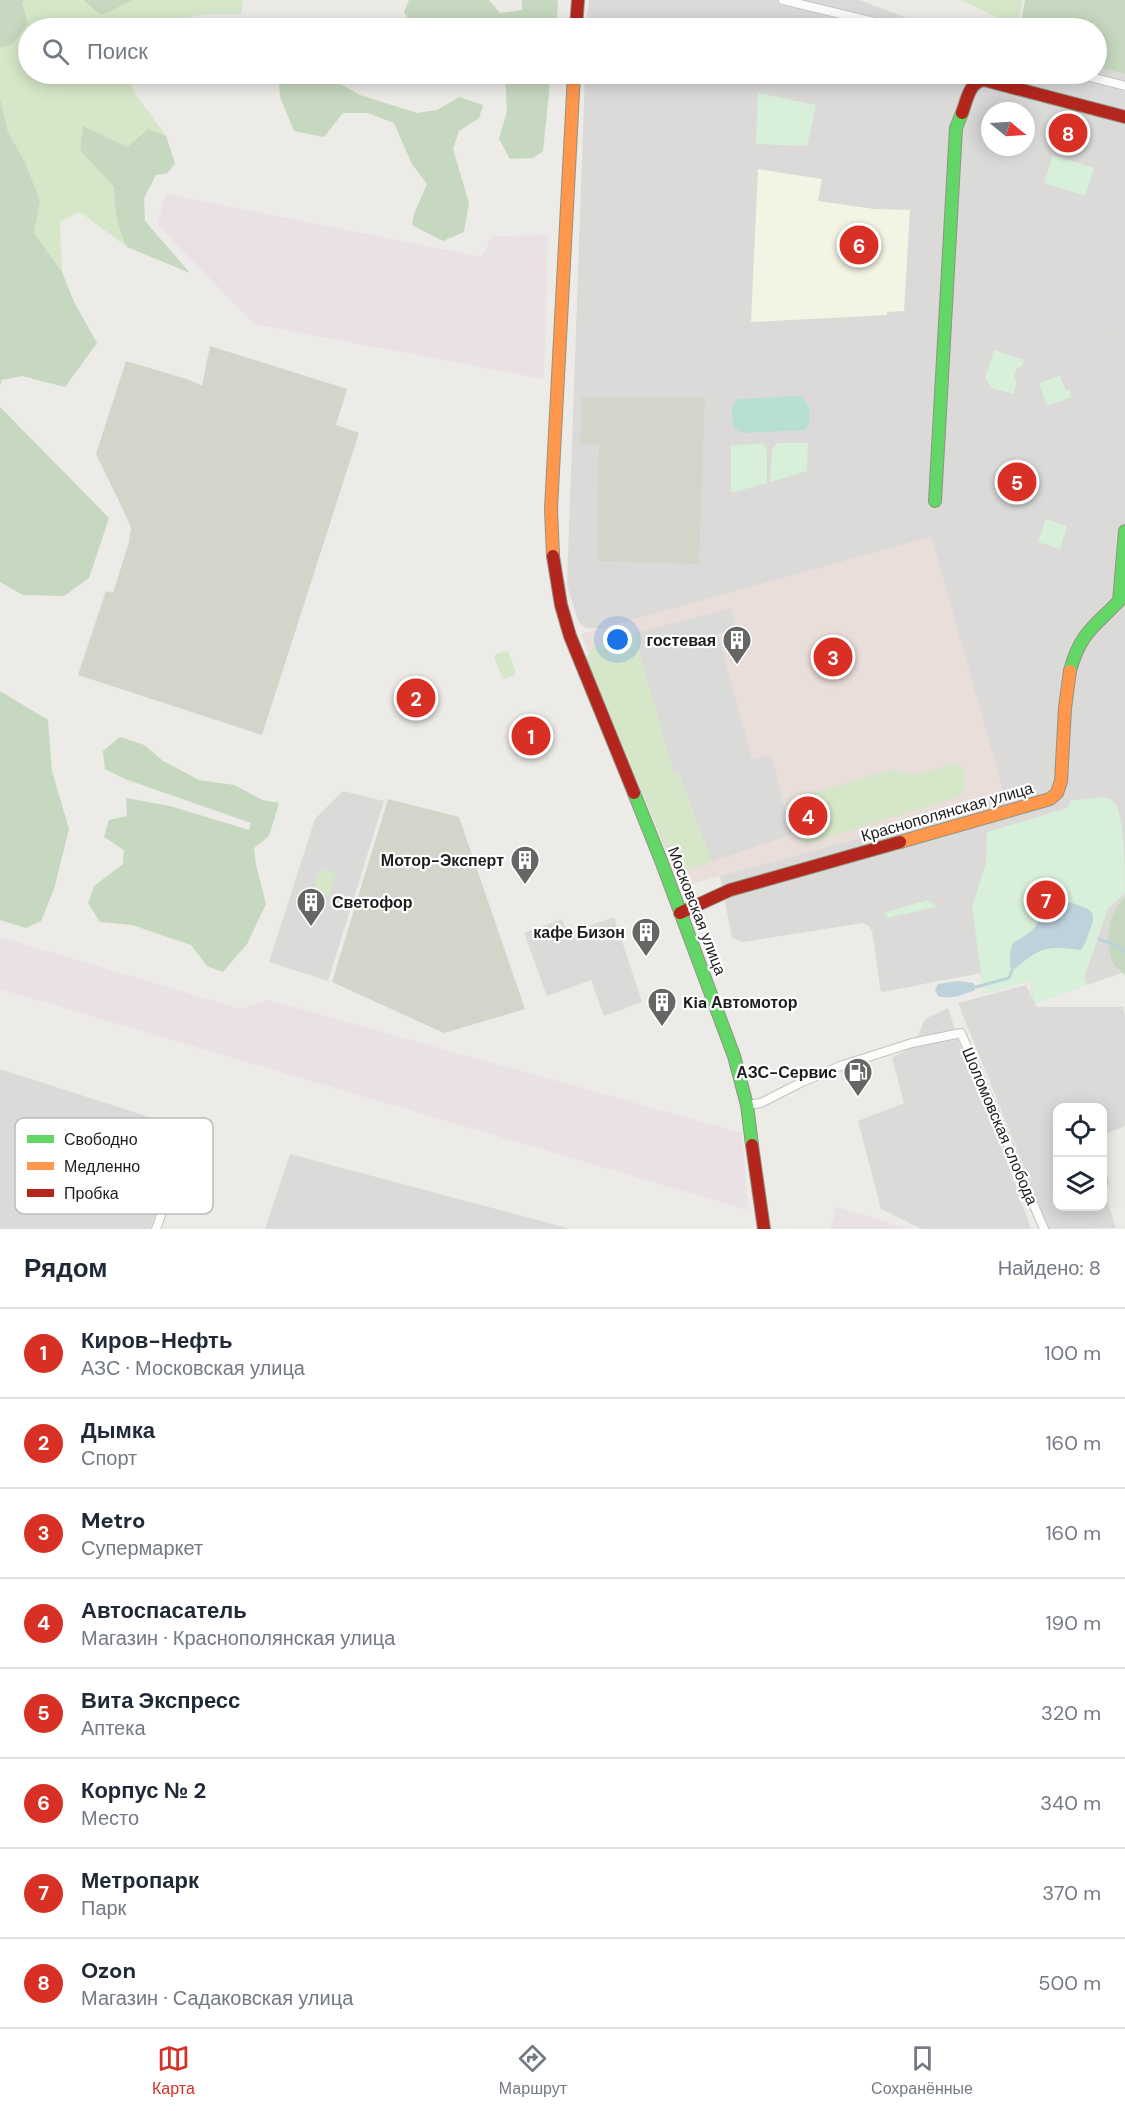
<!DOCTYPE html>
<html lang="ru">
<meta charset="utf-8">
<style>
body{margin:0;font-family:"DM Sans",sans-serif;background:#f2f2f3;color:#1f2937}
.controls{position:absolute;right:18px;bottom:18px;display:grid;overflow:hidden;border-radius:12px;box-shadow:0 3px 15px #0003}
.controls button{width:54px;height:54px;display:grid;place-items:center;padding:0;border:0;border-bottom:2px solid #e0e1e3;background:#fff;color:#1f2937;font:30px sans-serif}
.compass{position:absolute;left:981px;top:102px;width:54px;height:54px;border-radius:50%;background:#fff;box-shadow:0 3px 15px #0003;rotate:108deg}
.you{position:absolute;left:618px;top:640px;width:21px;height:21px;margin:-15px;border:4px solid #fff;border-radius:50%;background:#1a73e8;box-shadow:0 0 0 9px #1a73e833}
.badge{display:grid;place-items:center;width:39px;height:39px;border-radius:50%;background:#d93025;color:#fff;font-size:20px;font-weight:700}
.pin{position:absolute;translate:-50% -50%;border:3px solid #fff;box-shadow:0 2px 6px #0006}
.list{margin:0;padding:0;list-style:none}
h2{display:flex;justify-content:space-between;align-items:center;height:78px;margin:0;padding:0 24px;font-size:26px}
h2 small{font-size:20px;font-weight:400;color:#747a83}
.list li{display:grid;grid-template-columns:39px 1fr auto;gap:18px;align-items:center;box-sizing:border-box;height:90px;padding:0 24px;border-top:2px solid #e0e1e3}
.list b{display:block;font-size:22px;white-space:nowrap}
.list p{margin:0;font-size:20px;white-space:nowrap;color:#747a83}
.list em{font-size:20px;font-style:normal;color:#747a83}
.icon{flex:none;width:33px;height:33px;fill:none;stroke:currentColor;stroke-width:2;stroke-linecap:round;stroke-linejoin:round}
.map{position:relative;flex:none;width:1125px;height:1229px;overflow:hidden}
.search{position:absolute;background:#fff;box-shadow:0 3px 15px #0003;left:18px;right:18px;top:18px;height:66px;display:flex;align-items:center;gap:15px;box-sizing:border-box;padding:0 21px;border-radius:33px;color:#747a83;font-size:22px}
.sheet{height:798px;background:#fff}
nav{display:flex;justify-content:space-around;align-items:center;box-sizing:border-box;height:84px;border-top:2px solid #e0e1e3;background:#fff;font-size:16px;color:#747a83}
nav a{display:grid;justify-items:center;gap:3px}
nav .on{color:#d93025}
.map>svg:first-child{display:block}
</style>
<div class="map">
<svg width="1125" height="1229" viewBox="0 0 1125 1229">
<rect width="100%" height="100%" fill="#ecebe7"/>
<g fill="#dbdad8" fill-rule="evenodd">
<path d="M589,0H859L934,28H586Z"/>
<path d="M1097,47H1098L1100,67L1125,74V972L1035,1003L1037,1007H1123L1125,1016V1126L1103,1135L1102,1108H1058V1206H1102L1103,1164L1110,1184L1103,1188L1116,1228L1049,1229L958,1003L1026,985L1034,1001L1029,981L984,994L981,973L881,992L872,931L869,926L863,923L743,942L732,938L720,876L1005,798L931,537L601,629L587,628L581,625L577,618L567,585L585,74H1096ZM990,111H1026V147H990Z"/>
<path d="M948,1008L965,1061L1000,1142L1031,1229H922L881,1209L858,1121L904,1103L892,1058L914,1046L925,1019Z"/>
<path d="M0,1069L202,1134L197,1145L154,1218L150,1229H0Z"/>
<path d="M290,1154L571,1229H265Z"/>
</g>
<path fill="#e9deda" d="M931,537L1005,798L680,887L581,634Z"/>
<g fill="#e9e1e4">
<path d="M166,194L482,257L492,236L548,235L544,379L254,324L157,224Z"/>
<path d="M0,937L241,1009L268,1000L742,1133L748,1210L0,989Z"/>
<path d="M837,1207L910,1229H830Z"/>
</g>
<path fill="#f3f4e4" d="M758,169L822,179L818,200L875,209L910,210L904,311L887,312V315L751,322Z"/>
<g fill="#dadad8">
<path d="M970,74H998L1124,105L1125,113Z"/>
<path d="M760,83L827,98L812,167L803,165L816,105L758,93Z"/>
<path d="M832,101L875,110L871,125L828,116Z"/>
<path d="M931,122L938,123L932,212H925Z"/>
<path d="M828,124L870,134L867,147L824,136Z"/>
<path d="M965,134L990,142V147H993L990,218L962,209Z"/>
<path d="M823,144L865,155L862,168L819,157Z"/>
<path d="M1031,147L1050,153L1044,172L1025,166Z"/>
<path d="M1097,169L1125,178V208L1089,197Z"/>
<path d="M824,173L860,178L858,191L822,186Z"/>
<path d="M867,180L913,192L912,198L901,196L899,202L864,193Z"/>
<path d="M820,193L876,202H881L879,209H875L818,201Z"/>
<path d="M978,282L1098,320L1100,325L1120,331L1124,337L1104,331L1101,326L971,285Z"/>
<path d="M979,305L1004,313L983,379L959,371Z"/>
<path d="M895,316V322L722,336V330Z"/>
<path d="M1083,378L1125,391L1119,414L1076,401Z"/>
<path d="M869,380H876L873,453H866Z"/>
<path d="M831,383L844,384L841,469L827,468Z"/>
<path d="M805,384L806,390L730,396V390Z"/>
<path d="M849,387L863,388L859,464H845Z"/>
<path d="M818,388L825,389L821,478H814Z"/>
<path d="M953,437L1017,458L1012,464L958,446Z"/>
<path d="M900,473L914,519L901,523L887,477Z"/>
<path d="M862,478L864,484L733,519L732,513Z"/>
<path d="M807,480L808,486L730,506L728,500Z"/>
<path d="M974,506L995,513L984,549L963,543Z"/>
<path d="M1072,526L1113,538L1106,561L1065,548Z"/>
<path d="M924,529L926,535L732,589L731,583Z"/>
<path d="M973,584L1090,621L1075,637L1066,656L1062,683L1057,768L1052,788L1045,761L1022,767Z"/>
<path d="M731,608L737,629L718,634L752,759L771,755L792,834L712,862L679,774L674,775L637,644L640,639L636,633Z"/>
<path d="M1078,718L1085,719L1079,786L1072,785Z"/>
<path d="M1105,723L1113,724L1107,786H1100Z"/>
<path d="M1093,724H1100L1095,787L1087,786Z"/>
<path d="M343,791L384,801L328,981L269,962L315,819Z"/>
<path d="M962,832L963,838L860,866L858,861Z"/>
<path d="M834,867L836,873L758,894L757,889Z"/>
<path d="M852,871L866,917L848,915L840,917L836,902L753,925L745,902Z"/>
<path d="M614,917L642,1002L604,1016L591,980L547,996L524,933L562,919L568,933Z"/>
<path d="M978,945L982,973L955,978L954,974L975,969L972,953L956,956L955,950Z"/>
<path d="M885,969L888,984L919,979L920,985L881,992L878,970Z"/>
</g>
<g fill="#d4d4ca">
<path d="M210,346L347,389L336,425L359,433L262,735L78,675L106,591L113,593L129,542L131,528L127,518L96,454L126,361L190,380L202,386Z"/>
<path d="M582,397H705L699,564L597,561L599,445L580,444Z"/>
<path d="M388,799L459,817L525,1009L444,1033L332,982Z"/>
</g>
<g fill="#d6e7c9">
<path d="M24,0H83L101,15L134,0H243L241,14H207L177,19L166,28H28V74H126L136,95L166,136L148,129L127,147L83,127L80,150L114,187C114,211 117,226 127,247L80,212L60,222L62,272L34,233L40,201L26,164L8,132L0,98V48L13,44L22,3Z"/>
<path d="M961,0H1023L1017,27Z"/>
<path d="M636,633L640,639L637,644L674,774H679L712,862L676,873L586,658L594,647Z"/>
<path d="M506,651L508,652L516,672L513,676L503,679L494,657L496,654Z"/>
<path d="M956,763L963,767L966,786L959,797L803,845L802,840L807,834L802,813L794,811L793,805L801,796L891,770L915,775Z"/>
<path d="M323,869L336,872L329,896L319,893L315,887L317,875Z"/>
</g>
<g fill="#c6d8bf">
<path d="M0,0H24L22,3L28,23L13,44L0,48Z"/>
<path d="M83,0H134L101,15Z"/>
<path d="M409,0H489L500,13L522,10V0H557L558,4L556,28H512L509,23H494L476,28H414L404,12Z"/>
<path d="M1025,0H1125V74L1099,67L1096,28H1020Z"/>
<path d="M278,74H327L335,81L360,95L417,113L437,110L459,97L483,105L479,118L459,131L453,149L469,203L464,232L443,241L412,225L414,214L427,184L412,164L394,123L368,113H343L324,137L294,131L280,97Z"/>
<path d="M505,74H551L543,151L533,158L510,159L499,139L507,111Z"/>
<path d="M0,98L8,132L26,164L40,201L34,233L62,272L74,302L97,343L65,387L22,376L2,380L0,386Z"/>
<path d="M83,126L127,147L148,129L166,136L175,163L168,173L156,175L144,198L145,221L190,273L127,247C117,226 114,211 114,187L80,150Z"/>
<path d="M0,407L109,518L89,578L64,596L23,595L0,582Z"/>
<path d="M0,691L48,720L52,771L69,829L54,889L41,921L26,928L0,920Z"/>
<path d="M120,737L144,745L163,761L199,780L234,785L263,800L279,803L269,836L254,848L256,865L266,904L247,944L223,972L207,966L191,945L132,925L100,922L88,903L94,886L123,864L124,850L104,837L109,820L127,816L126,798L170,806L249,830L251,823L125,779L105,769L103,751Z"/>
<path d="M1125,898V975C1121,971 1114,966 1112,961C1105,940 1108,912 1125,898Z"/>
</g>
<g fill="#d8efda">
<path d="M758,93L816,105L807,146L756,144Z"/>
<path d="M1053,155L1094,168L1085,196L1044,183Z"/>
<path d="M994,350L1024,360L1022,366L1017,368L1014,377L1017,382L1013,394L992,388L985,378Z"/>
<path d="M1060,376L1066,391L1070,390L1072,397L1047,406L1039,383Z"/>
<path d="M778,443H808L807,471L770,482L772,449Z"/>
<path d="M763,444L767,449V483L731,493V445Z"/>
<path d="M1046,519L1067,526L1060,549L1038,542Z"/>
<path d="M1102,797C1107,798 1111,799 1115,803C1125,820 1125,871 1125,893L1108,909L1084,978L1087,985L1035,1003L1029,981L984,994L972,907L986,863L987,832L1067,808L1070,801Z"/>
<path d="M928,900L937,907L886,918L885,912Z"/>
</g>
<path fill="#b7dfd2" d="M800,396C811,402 813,421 805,430L744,433L735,429C731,419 730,405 738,399Z"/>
<g fill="#bed2dc">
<path d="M1056,899C1064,900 1089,907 1092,913C1095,919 1091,927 1089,932C1087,939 1085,945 1081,950C1047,946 1041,946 1015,969L1010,967C1009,932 1017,947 1035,927C1041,919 1044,910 1048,901Z"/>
<path d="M958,981L974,983L975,990C962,995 952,1000 938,996L935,990L938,984Z"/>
</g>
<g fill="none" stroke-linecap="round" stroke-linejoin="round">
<g stroke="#bed2dc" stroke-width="3">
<path d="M1099,939L1122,948L1125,953"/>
<path d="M976,987L1009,978L1013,968"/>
</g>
<g stroke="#c3c3c1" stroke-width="10">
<g id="street">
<path d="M783,0L899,28"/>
<path d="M1079,74L1125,86"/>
<path d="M747,1105L761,1103L802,1082L843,1065L912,1043L961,1033L1044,1229"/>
<path d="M156,1229L179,1165"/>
</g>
</g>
<g stroke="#919481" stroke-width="14">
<g id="fast">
<path d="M935,501L956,128L962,113"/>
<path d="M1070,671C1080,633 1094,627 1119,601L1125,531"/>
<path d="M634,793L662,863L734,1056L747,1105L752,1145"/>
</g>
</g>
<g stroke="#919481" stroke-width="14">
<g id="slow">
<path d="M553,556L551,509L574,74"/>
<path d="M900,842L1050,799L1057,793L1061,781L1065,708L1070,671"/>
</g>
</g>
<g stroke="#919481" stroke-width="14">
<g id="jam">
<path d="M576,28L578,0"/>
<path d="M962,113C967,100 969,82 984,80L1125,117"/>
<path d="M553,556L561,605L570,636L634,793"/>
<path d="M680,913L730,890L900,842"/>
<path d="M752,1145L764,1229"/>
</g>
</g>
<use href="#street" stroke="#fcfcfb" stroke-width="8"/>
<use href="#fast" stroke="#63d668" stroke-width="12"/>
<use href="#slow" stroke="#ff974d" stroke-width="12"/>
<use href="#jam" stroke="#b3261e" stroke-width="12"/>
</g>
<defs>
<g id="building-pin" transform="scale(1.5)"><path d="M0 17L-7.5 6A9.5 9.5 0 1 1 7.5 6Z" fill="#666664" stroke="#fff"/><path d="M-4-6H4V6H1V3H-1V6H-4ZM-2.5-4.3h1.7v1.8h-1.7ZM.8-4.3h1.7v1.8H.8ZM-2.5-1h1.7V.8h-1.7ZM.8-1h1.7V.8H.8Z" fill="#fff"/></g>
<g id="fuel-pin" transform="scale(1.5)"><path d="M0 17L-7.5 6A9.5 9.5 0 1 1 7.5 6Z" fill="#666664" stroke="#fff"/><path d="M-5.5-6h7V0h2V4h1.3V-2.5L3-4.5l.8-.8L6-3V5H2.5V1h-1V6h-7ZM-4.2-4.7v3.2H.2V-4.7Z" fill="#fff"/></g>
</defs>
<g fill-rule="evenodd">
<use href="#building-pin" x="737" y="640"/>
<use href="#building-pin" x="525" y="860"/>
<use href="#building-pin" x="311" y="902"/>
<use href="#building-pin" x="646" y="932"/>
<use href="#building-pin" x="662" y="1002"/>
<use href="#fuel-pin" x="858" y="1072"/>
</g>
<g text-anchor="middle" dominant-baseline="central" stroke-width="4.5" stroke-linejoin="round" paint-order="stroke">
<g font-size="16" font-weight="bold" fill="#1e1e1e" stroke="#fff" text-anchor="end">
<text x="716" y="640">гостевая</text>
<text x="504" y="860">Мотор-Эксперт</text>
<text x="332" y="902" text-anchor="start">Светофор</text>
<text x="625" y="932">кафе Бизон</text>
<text x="683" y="1002" text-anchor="start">Kia Автомотор</text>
<text x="837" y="1072">АЗС-Сервис</text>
</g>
<g font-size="16" fill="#1e1e1e" stroke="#fff">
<text transform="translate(947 812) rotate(-16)">Краснополянская улица</text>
<text transform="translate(697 911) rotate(69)">Московская улица</text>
<text transform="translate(1000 1126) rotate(67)">Шоломовская слобода</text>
</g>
</g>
<rect x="15" y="1118" width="198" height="96" rx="9" fill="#fff" stroke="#bcbcbc" stroke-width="1.5"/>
<rect x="27" y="1135" width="27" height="8" fill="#63d668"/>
<rect x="27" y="1162" width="27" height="8" fill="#ff974d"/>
<rect x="27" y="1189" width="27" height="8" fill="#b3261e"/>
<g font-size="16" fill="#1e1e1e">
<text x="64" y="1145">Свободно</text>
<text x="64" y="1172">Медленно</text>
<text x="64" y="1199">Пробка</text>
</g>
</svg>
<div class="controls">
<button><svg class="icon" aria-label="locate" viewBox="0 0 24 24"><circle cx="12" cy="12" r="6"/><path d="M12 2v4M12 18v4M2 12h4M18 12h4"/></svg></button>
<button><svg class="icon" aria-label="layers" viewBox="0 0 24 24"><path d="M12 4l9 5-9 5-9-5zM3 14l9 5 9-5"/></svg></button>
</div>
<svg class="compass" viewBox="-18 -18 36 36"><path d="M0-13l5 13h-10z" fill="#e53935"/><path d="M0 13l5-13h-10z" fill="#747a83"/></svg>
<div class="you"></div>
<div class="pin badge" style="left:531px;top:736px">1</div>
<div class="pin badge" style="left:416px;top:698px">2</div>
<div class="pin badge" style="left:833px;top:657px">3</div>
<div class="pin badge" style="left:808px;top:816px">4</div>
<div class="pin badge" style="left:1017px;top:482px">5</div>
<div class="pin badge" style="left:859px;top:245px">6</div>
<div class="pin badge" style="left:1046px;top:900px">7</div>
<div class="pin badge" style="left:1068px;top:133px">8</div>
<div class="search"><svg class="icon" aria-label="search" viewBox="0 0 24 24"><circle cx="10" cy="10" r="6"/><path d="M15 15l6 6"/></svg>Поиск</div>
</div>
<section class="sheet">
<h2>Рядом<small>Найдено: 8</small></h2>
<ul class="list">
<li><span class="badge">1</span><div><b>Киров-Нефть</b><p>АЗС · Московская улица</p></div><em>100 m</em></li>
<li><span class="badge">2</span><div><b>Дымка</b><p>Спорт</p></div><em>160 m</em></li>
<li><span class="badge">3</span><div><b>Metro</b><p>Супермаркет</p></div><em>160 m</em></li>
<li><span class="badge">4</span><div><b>Автоспасатель</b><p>Магазин · Краснополянская улица</p></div><em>190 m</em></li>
<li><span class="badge">5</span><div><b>Вита Экспресс</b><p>Аптека</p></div><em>320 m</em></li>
<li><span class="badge">6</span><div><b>Корпус № 2</b><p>Место</p></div><em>340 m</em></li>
<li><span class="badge">7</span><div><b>Метропарк</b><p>Парк</p></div><em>370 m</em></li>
<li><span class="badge">8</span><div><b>Ozon</b><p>Магазин · Садаковская улица</p></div><em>500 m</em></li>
</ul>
</section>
<nav>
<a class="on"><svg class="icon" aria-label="map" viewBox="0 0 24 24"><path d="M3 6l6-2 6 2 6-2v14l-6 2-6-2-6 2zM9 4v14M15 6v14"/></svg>Карта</a>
<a><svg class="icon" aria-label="directions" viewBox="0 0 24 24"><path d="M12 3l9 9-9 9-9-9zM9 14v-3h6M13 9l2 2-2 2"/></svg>Маршрут</a>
<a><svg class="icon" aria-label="saved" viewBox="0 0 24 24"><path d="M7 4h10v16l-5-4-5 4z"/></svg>Сохранённые</a>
</nav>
